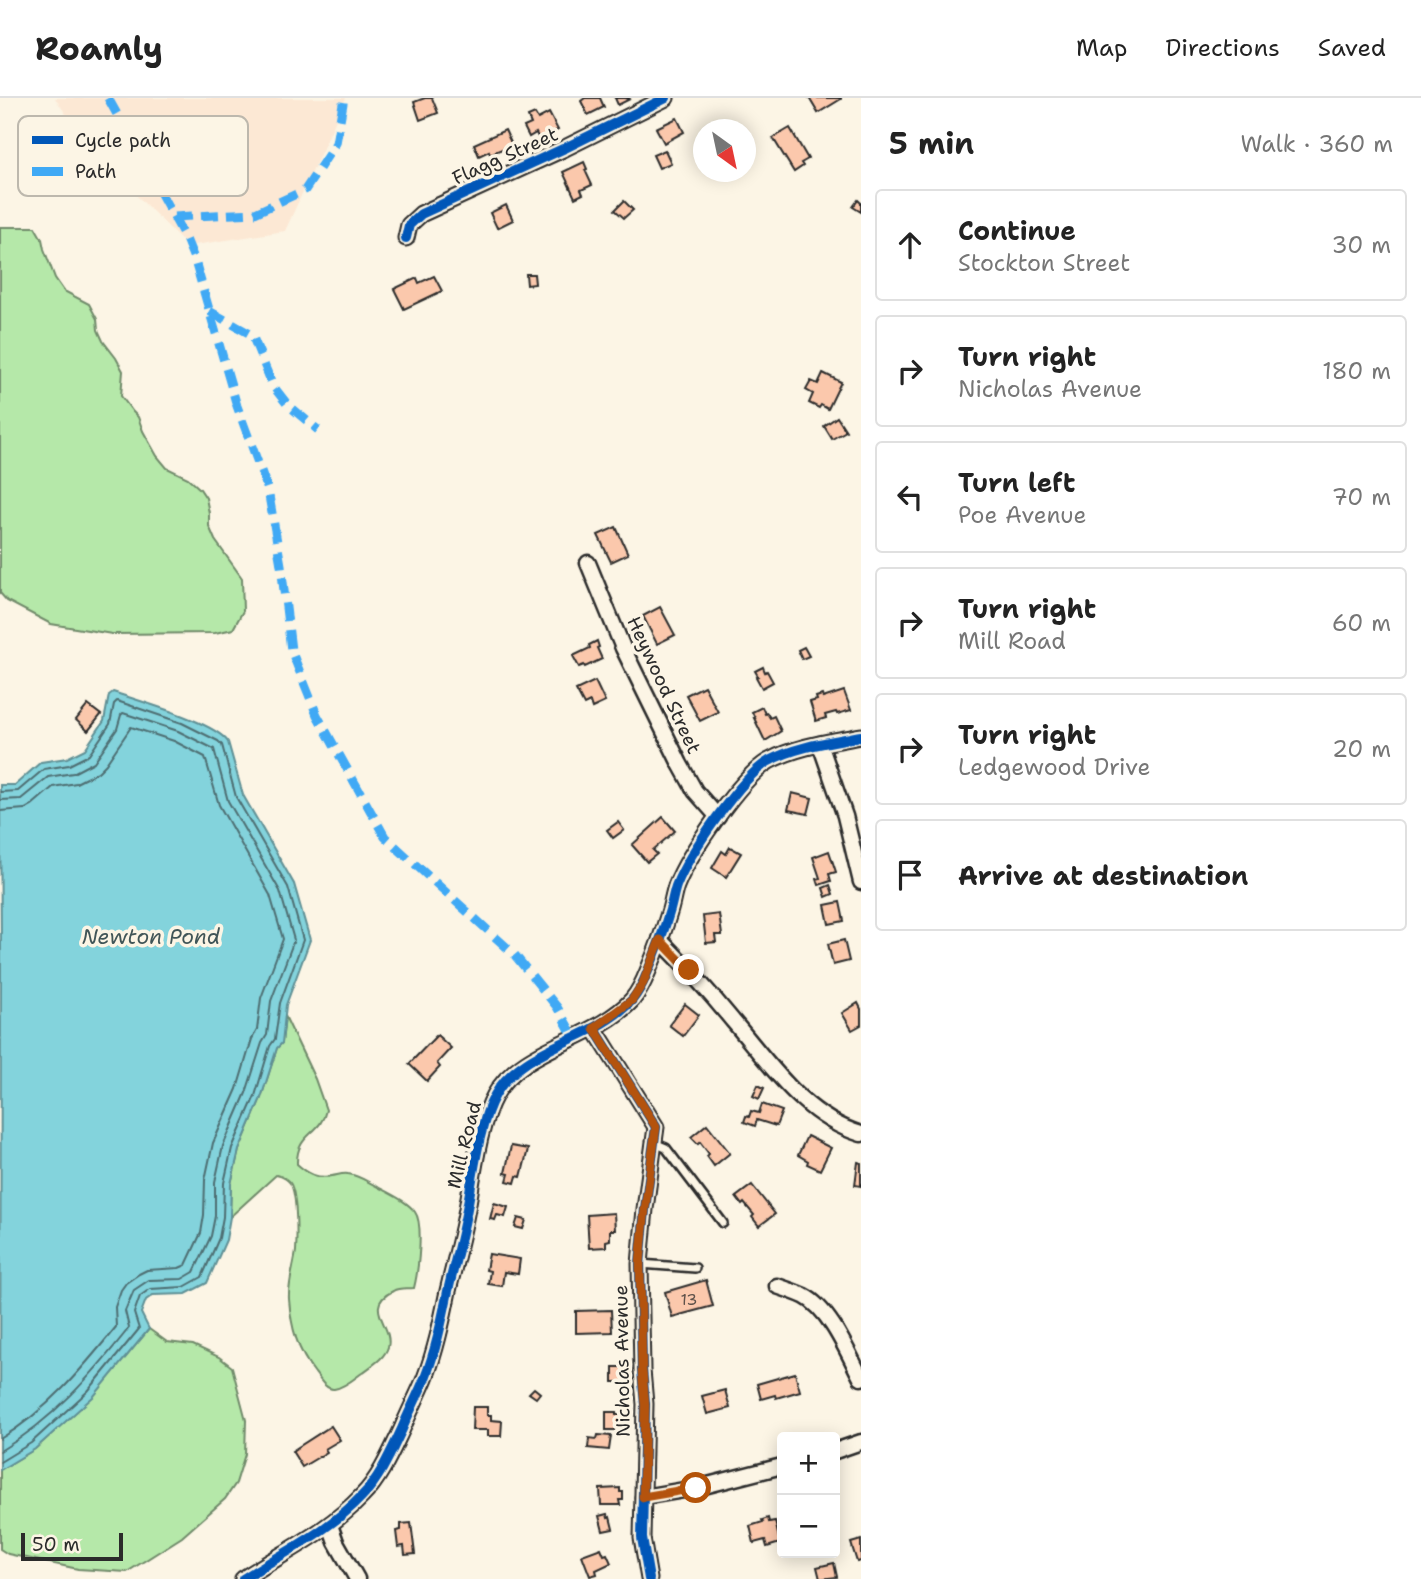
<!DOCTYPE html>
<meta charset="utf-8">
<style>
body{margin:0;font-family:"Shantell Sans",sans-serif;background:#f2f2f2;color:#222}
.controls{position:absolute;right:21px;bottom:21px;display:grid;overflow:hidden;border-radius:7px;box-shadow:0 4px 18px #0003}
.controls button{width:63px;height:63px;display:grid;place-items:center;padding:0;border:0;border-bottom:2px solid #e0e0e0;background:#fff;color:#222;font:35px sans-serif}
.compass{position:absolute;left:693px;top:21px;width:63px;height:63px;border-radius:50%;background:#fff;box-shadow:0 4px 18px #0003;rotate:147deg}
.scale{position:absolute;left:21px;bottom:18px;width:102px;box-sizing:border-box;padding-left:7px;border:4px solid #2b2b2b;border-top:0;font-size:19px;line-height:24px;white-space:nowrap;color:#2b2b2b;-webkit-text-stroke:5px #fcf5e5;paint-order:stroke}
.stop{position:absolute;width:21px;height:21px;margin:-16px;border:5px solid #b45309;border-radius:50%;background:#fff}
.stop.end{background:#b45309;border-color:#fff;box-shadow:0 2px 7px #0008}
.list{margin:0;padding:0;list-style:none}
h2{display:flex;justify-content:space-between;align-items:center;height:91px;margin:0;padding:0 28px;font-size:30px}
h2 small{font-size:23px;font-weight:400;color:#767676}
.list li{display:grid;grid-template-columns:46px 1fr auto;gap:21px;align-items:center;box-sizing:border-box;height:112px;margin:0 14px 14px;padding:0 14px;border:2px solid #e0e0e0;border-radius:7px}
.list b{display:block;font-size:26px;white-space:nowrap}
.list p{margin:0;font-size:23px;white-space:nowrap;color:#767676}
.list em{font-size:23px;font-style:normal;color:#767676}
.icon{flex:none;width:38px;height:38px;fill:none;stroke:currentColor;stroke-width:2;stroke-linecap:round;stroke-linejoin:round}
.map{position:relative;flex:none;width:861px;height:1481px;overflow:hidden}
header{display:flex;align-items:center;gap:42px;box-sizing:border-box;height:98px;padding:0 35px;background:#fff;border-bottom:2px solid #e0e0e0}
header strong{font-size:33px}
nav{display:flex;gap:38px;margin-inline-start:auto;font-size:24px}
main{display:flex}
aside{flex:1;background:#fff}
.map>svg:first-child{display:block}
</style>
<header>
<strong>Roamly</strong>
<nav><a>Map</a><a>Directions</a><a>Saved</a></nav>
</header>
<main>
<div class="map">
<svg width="861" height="1481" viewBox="0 0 861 1481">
<rect width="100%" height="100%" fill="#fcf5e5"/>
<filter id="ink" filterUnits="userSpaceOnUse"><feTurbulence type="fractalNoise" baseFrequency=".0143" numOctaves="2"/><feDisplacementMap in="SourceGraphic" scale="14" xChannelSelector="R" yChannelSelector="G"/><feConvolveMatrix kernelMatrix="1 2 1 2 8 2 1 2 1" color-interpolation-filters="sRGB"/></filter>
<g filter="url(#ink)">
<path fill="#fce8d4" d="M55,0H346L285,133L188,148L90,52Z"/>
<g fill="#b5e8a9" stroke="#708a6a" stroke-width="2">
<path d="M0,129H35L42,141L44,151L55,180L64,193L89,206L97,221L98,232L103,243L116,260L123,273L121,298L133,314L138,319L143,333L157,358L167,370L188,380L200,391L206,400L209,415V428L215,442L242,480L243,513L233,531L215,535L112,536L51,526L7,503L0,495Z"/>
<path d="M285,918L315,981L326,1012C321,1037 296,1035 297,1066C308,1076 318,1081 332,1078C338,1077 343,1075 348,1076C359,1077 369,1085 378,1089C390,1096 407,1103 415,1114C424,1126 418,1174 414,1190C407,1191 399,1189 393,1193C361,1209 394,1228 388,1249C385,1260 371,1268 362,1275C355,1280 344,1290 334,1291C326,1292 320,1281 315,1275C297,1252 291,1229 289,1201C288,1185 294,1169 296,1153C297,1138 297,1102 292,1089C290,1082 282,1078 276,1077L230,1119L231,1086L239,1052L261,1000L277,950L282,945Z"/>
<path d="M149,1231L167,1244L193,1247L219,1259L232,1269L246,1322L245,1356L236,1385L225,1401L182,1439L127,1474L78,1471L8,1456L0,1451V1372L35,1351L93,1298Z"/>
</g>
<path fill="#83d3dc" stroke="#609095" stroke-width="2" d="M113,594C138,603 215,624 228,644L243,697L294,786L310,842L286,907L282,945L277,950L261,1000L239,1052L231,1086L230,1119L226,1142L207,1185L186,1196L153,1197L146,1202L141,1215L149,1231L94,1298L35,1351L0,1372L1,856L0,687H15L41,664L67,660L85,651L104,623L109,597Z"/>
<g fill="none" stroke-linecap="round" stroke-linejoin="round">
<g stroke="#4e6e72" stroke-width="2">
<path d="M0,694L18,693L44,671L69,667L89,657L110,626L114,606L117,603L182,625L218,643L222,647L236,699L288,789L303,842L280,905L275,941L270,948L255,998L232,1050L224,1085L223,1119L219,1140L202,1179L184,1189L150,1191L140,1198L134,1215L139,1231L88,1293L31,1345L0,1364"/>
<path d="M0,702L21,701L48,679L73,675L94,664L117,631L121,617L123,615L178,633L214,651L228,703L280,793L294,842L271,903L267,937L262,945L246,995L223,1048L215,1084V1118L211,1138L194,1174L182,1181L149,1182L134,1192L125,1213L129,1230C91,1278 53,1322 0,1353"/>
<path d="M0,713L25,711L32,707L53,689L76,685L98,674L106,666L131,629L174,643L205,659L219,707L270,797L283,841L261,900L257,932L252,941L237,991L213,1045L205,1082L204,1117L201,1135L186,1167L179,1170L147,1172L139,1176L126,1185L121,1192L115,1209L116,1229C82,1271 47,1313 0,1341"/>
</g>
</g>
<g fill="#fbc8ac" stroke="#2b2b2b" stroke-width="2">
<path d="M425,0H432L438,15L420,22L414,4Z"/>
<path d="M585,0H600L604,9L588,17L581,3Z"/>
<path d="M615,0H629L630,1L618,7Z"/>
<path d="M809,0H841V1L818,15Z"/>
<path d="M549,15L558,32L539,41L536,35L529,39L524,29L531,26L528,19L535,16L538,21Z"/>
<path d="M677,20L684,34L664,45L656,30Z"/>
<path d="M790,30L808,61L801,65L803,68L794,74L773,40Z"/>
<path d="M505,32L512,47L490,56L489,53L479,58L474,46Z"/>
<path d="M665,52L671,65L659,70L653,57Z"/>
<path d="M584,64L587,71L585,72L592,87L581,92L583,96L575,100L563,74Z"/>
<path d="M858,102L861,105V114L853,109Z"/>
<path d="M624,103L633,112L624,120L615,112Z"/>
<path d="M506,107L513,122L497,130L490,115Z"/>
<path d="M526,176H534L535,186L527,187Z"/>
<path d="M434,178L442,193L404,211L394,191L417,180L419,185Z"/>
<path d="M823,275L841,284L828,311L821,307L819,310L809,305L813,296L806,292L811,283L818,286Z"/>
<path d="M837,319L846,333L832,341L824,328Z"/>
<path d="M616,429L628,456L611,464L598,437Z"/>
<path d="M660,509L675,537L657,546L643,518Z"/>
<path d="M597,543L599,549L597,550L602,561L585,569L584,567L579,569L573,558L590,550L589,547Z"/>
<path d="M804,549L809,558L802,561L798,552Z"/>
<path d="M763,569L765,574L767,573L773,584L762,590L756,579L758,578L755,573Z"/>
<path d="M595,583L605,604L592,610L590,604L584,607L576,592Z"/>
<path d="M704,588L718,614L700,623L686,597Z"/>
<path d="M844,593L851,612L837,616L836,614L825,617L826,620L816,623L810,604L817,602L816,599L822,597L823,600Z"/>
<path d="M88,607L101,617L88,633L76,622Z"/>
<path d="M762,609L765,616L767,615L770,620L774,618L781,633L765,643L754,620H755L752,614Z"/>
<path d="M792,695L812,700L808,716L788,712Z"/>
<path d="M663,719L675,733L653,752L657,756L647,764L632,747Z"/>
<path d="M618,724L624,732L613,740L607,732Z"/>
<path d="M730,749L741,755L726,779L712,770L722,753L726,756Z"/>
<path d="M829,753L836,774L829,776L831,783L819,787L817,781L820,780L813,759Z"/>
<path d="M830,787L833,796L826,799L823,790Z"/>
<path d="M840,804L844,823L829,826L825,807Z"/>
<path d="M719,816L722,837H715L716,844L706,845L703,818Z"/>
<path d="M844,842L849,863L833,867L828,846Z"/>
<path d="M858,905L861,911V927L852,932L842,915Z"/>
<path d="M685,906L699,917L683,938L669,927Z"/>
<path d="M437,937L451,950L437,965L440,969L427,983L409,966Z"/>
<path d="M758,987L764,990L759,1001L753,998Z"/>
<path d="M762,1006L782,1013L776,1028L757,1022L755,1028L744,1024L746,1018L749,1019L751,1013L759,1015Z"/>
<path d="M707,1026L730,1055L714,1068L707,1058L709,1056L700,1044L698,1046L691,1039Z"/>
<path d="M807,1038L831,1050L820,1072L807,1066L808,1063L798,1057Z"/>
<path d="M511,1048L528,1051L521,1079L517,1078L515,1085L507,1083L509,1076L505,1075Z"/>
<path d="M858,1064L861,1065V1088L855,1087Z"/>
<path d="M752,1087L775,1116L759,1128L752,1119L754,1117L744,1105L742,1107L736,1099Z"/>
<path d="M494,1105L508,1109L505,1119L497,1117L495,1122L490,1121Z"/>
<path d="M614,1115L615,1132H610V1142L606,1143V1149L589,1150L587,1117Z"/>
<path d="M518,1120L526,1122L523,1131L515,1129Z"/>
<path d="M489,1156L520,1161L518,1176L504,1174L502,1188L488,1186L490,1173L486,1172Z"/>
<path d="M706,1182L713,1208L672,1219L665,1194Z"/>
<path d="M611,1212L612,1234L576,1235V1213Z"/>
<rect x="613" y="1269" width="16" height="15"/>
<path d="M795,1275L800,1293L776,1300L775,1297L761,1301L757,1286Z"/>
<path d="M534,1290L540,1295L536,1300L529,1295Z"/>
<path d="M725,1292L730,1310L707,1316L702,1298Z"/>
<path d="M473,1309H487V1317H491V1322L502,1323L501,1338H488V1332H472Z"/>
<path d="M606,1314H616V1317H627V1332H606Z"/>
<path d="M331,1328L340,1342L325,1351L327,1354L302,1369L292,1353Z"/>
<path d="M598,1337L611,1338L609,1352L588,1350L589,1340L597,1341Z"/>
<path d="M620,1390V1394H623V1402H619L620,1407H601L600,1391Z"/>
<path d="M607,1416L608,1420L610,1419L613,1431L603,1433L599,1418Z"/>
<path d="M768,1420L769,1424L775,1423L780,1445L767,1449L765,1442L754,1445L750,1428L763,1424L762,1422Z"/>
<path d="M411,1425L415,1456L405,1457L404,1448L398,1449L396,1433L401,1432V1426Z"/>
<path d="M861,1442V1463L857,1464L851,1445Z"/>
<path d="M601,1450L604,1457L607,1456L611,1465L596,1472L597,1476L590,1478L582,1457Z"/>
<path d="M834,1465L837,1479L820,1481L817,1469Z"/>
</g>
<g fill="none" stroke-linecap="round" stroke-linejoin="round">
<g stroke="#2b2b2b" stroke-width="12">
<g id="service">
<path d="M654,1045L666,1050L723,1125"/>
<path d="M640,1166L695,1170"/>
</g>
</g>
<g stroke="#2b2b2b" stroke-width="19">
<g id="minor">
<path d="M406,140L409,127L421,116L565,50L666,0"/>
<path d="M588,465L623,550L680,666L695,693L718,719"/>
<path d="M820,646L845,718L861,784"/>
<path d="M660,842C686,868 710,895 733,923C770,966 804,1019 861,1036"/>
<path d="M594,930L656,1029L645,1111L640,1166L642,1272L645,1306L642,1440L649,1481"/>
<path d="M777,1188C786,1191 795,1194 804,1198C830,1211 848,1255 861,1280"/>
<path d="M835,1353L861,1344"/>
<path d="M643,1399L696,1390L782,1368"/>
<path d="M330,1427L336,1444L357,1481"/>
<path d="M243,1481C284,1454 328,1434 362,1398C380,1380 391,1354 402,1331C409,1314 418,1297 425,1280C436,1252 442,1222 448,1193C454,1167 461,1142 466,1116C473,1081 478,1027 495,997C522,948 594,943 632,902C639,894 644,883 648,873C656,854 663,835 669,815C672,806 673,797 676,788C688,757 741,679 769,663C797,648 831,644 861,638"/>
</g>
</g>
<use href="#service" stroke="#fcf5e5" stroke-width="7"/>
<use href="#minor" stroke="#fcf5e5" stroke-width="14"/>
<g stroke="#3fa9f5" stroke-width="9" stroke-dasharray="18 9" stroke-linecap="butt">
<path d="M108,0L186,141L195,163L237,308L268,392L281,467L291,552L317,617L385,739L514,856L557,909L575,941"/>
<path d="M174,119L255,115L305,92L336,45L344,0"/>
<path d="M209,213L252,237L273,288L287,306L318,332"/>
</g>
<g stroke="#fcf5e5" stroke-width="15">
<g id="cycleway">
<path d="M406,140L409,127L421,116L565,50L666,0"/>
<path d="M594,930L656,1029L645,1111L640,1166L642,1272L645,1306L642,1440L649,1481"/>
<path d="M243,1481C284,1454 328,1434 362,1398C380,1380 391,1354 402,1331C409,1314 418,1297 425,1280C436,1252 442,1222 448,1193C454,1167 461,1142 466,1116C473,1081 478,1027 495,997C522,948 594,943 632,902C639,894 644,883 648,873C656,854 663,835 669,815C672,806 673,797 676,788C688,757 741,679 769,663C797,648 831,644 861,638"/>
</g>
</g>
<use href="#cycleway" stroke="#0057b8" stroke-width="10"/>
</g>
</g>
<g fill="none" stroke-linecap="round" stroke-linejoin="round" filter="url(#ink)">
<path stroke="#b45309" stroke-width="9" d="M689,872L660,842L643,885L632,902L594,930L656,1029L645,1111L640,1166L642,1272L645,1307L643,1399L696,1390"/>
</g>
<g text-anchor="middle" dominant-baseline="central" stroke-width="7" stroke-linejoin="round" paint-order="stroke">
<g font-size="16" fill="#5f524b">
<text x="689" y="1201">13</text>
</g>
<g font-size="19" fill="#2b2b2b" stroke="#fcf5e5">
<text transform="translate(505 58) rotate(-24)">Flagg Street</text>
<text transform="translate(664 587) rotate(65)">Heywood Street</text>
<text transform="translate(464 1047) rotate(-76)">Mill Road</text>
<text transform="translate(622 1263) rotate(-91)">Nicholas Avenue</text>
</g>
<g font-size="21" font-style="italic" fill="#415557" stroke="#fcf5e5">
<text x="151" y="839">Newton Pond</text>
</g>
</g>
<rect x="18" y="18" width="230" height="80" rx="10" fill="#fcf5e5" stroke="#bdb8ad" stroke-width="2"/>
<rect x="32" y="38" width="31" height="8" fill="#0057b8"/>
<rect x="32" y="69" width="31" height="9" fill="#3fa9f5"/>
<g font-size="19" fill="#2b2b2b">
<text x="75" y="49">Cycle path</text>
<text x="75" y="80">Path</text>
</g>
</svg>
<div class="controls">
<button>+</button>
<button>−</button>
</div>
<svg class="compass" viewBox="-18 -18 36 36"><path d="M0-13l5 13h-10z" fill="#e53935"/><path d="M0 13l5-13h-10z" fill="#767676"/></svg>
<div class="scale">50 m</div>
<div class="stop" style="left:696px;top:1390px"></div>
<div class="stop end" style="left:689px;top:872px"></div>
</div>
<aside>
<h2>5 min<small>Walk · 360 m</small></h2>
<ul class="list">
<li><svg class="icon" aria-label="ahead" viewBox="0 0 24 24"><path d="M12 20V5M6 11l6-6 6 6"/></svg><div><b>Continue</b><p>Stockton Street</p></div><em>30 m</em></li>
<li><svg class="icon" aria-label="right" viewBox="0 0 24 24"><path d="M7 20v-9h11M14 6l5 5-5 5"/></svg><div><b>Turn right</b><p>Nicholas Avenue</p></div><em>180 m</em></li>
<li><svg class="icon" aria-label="left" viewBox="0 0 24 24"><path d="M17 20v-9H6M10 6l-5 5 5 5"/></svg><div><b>Turn left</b><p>Poe Avenue</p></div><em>70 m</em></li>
<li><svg class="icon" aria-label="right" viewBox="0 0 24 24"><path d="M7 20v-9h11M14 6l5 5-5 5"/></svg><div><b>Turn right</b><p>Mill Road</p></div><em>60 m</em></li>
<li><svg class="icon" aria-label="right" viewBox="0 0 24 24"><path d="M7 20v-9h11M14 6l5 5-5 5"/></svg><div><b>Turn right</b><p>Ledgewood Drive</p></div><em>20 m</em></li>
<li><svg class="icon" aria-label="arrive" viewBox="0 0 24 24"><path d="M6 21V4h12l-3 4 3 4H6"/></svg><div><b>Arrive at destination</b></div></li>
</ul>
</aside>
</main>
